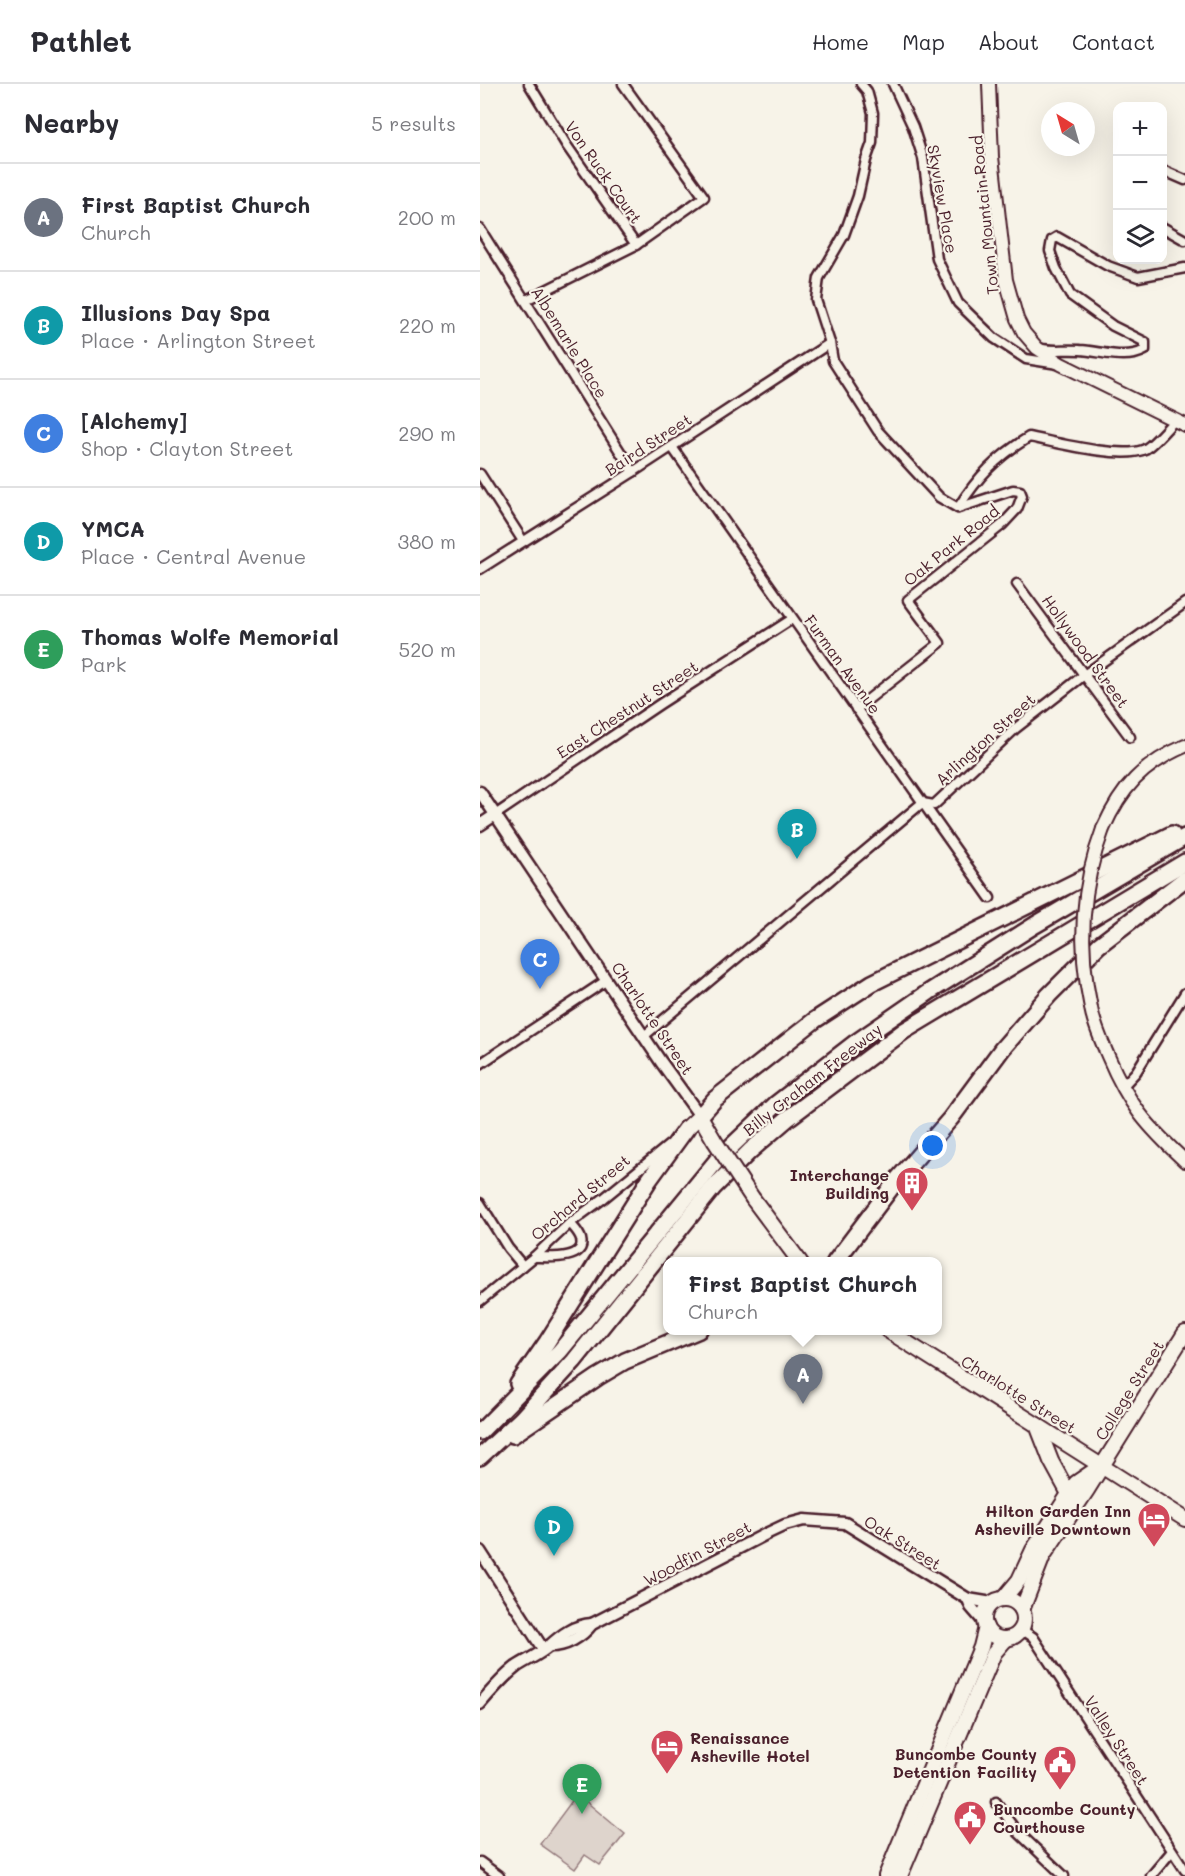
<!DOCTYPE html>
<meta charset="utf-8">
<style>
body{margin:0;font-family:Mali,sans-serif;background:#f7f7f7;color:#2b2b33}
.controls{position:absolute;right:18px;top:18px;display:grid;overflow:hidden;border-radius:12px;box-shadow:0 6px 24px #0002}
.controls button{width:54px;height:54px;display:grid;place-items:center;padding:0;border:0;border-bottom:2px solid #e1e1e2;background:#fff;color:#2b2b33;font:30px sans-serif}
.compass{position:absolute;left:561px;top:18px;width:54px;height:54px;border-radius:50%;background:#fff;box-shadow:0 6px 24px #0002;rotate:323deg}
.you{position:absolute;left:453px;top:1062px;width:21px;height:21px;margin:-15px;border:4px solid #fff;border-radius:50%;background:#1a73e8;box-shadow:0 0 0 9px #1a73e833}
.badge{display:grid;place-items:center;width:39px;height:39px;border-radius:50%;background:#d1495b;color:#fff;font-size:20px;font-weight:700}
.pin{position:absolute;translate:-50% -50px;filter:drop-shadow(0 2px 3px #0008)}
.pin::after{content:'';position:absolute;top:32px;width:21px;height:18px;background:inherit;clip-path:polygon(0 0,100% 0,50% 100%)}
.popup{position:absolute;left:183px;top:1173px;width:279px;height:78px;box-sizing:border-box;display:grid;place-content:center;border-radius:12px;background:#fff;filter:drop-shadow(0 2px 4px #0005);font-size:20px;white-space:nowrap;color:#7c7c81}
.popup b{font-size:22px;color:#2b2b33}
.popup::after{content:'';position:absolute;left:50%;top:100%;margin-left:-12px;border:12px solid transparent;border-top-color:#fff}
.list{margin:0;padding:0;list-style:none}
h2{display:flex;justify-content:space-between;align-items:center;height:78px;margin:0;padding:0 24px;font-size:26px}
h2 small{font-size:20px;font-weight:400;color:#7c7c81}
.list li{display:grid;grid-template-columns:39px 1fr auto;gap:18px;align-items:center;box-sizing:border-box;height:108px;padding:0 24px;border-top:2px solid #e1e1e2}
.list b{display:block;font-size:22px;white-space:nowrap}
.list p{margin:0;font-size:20px;white-space:nowrap;color:#7c7c81}
.list em{font-size:20px;font-style:normal;color:#7c7c81}
.icon{flex:none;width:33px;height:33px;fill:none;stroke:currentColor;stroke-width:2;stroke-linecap:round;stroke-linejoin:round}
.map{position:relative;flex:none;width:705px;height:1792px;overflow:hidden}
header{display:flex;align-items:center;gap:36px;box-sizing:border-box;height:84px;padding:0 30px;background:#fff;border-bottom:2px solid #e1e1e2}
header strong{font-size:28px}
nav{display:flex;gap:33px;margin-inline-start:auto;font-size:21px}
main{display:flex}
aside{flex:1;background:#fff}
.map>svg:first-child{display:block}
</style>
<header>
<strong>Pathlet</strong>
<nav><a>Home</a><a>Map</a><a>About</a><a>Contact</a></nav>
</header>
<main>
<aside>
<h2>Nearby<small>5 results</small></h2>
<ul class="list">
<li><span class="badge" style="background:#6b7280">A</span><div><b>First Baptist Church</b><p>Church</p></div><em>200 m</em></li>
<li><span class="badge" style="background:#0f9aa8">B</span><div><b>Illusions Day Spa</b><p>Place · Arlington Street</p></div><em>220 m</em></li>
<li><span class="badge" style="background:#3f7fe0">C</span><div><b>[Alchemy]</b><p>Shop · Clayton Street</p></div><em>290 m</em></li>
<li><span class="badge" style="background:#0f9aa8">D</span><div><b>YMCA</b><p>Place · Central Avenue</p></div><em>380 m</em></li>
<li><span class="badge" style="background:#2e9e5b">E</span><div><b>Thomas Wolfe Memorial</b><p>Park</p></div><em>520 m</em></li>
</ul>
</aside>
<div class="map">
<svg width="705" height="1792" viewBox="0 0 705 1792">
<rect width="100%" height="100%" fill="#f7f3e8"/>
<filter id="ink" filterUnits="userSpaceOnUse"><feTurbulence type="fractalNoise" baseFrequency=".0167" numOctaves="2"/><feDisplacementMap in="SourceGraphic" scale="12" xChannelSelector="R" yChannelSelector="G"/><feConvolveMatrix kernelMatrix="1 2 1 2 8 2 1 2 1" color-interpolation-filters="sRGB"/></filter>
<g filter="url(#ink)">
<path fill="#ded4cc" stroke="#947a7c" stroke-width="1.5" d="M97,1710L145,1750L120,1781L105,1771L95,1785L60,1760Z"/>
<g fill="none" stroke-linecap="round" stroke-linejoin="round">
<g stroke="#4a1f2b" stroke-width="13">
<g id="minor">
<path d="M49,0L87,62L156,161"/>
<path d="M413,0L433,43L443,74L457,175L478,219L514,254L546,275L578,280"/>
<path d="M682,86L705,96"/>
<path d="M682,143L705,156"/>
<path d="M0,145L153,388"/>
<path d="M46,216L156,161L224,113L143,0"/>
<path d="M561,265C574,267 587,265 600,266C621,267 645,277 665,266V258L633,242L590,211L576,184L570,167L572,156L577,153L628,182L658,193L705,184"/>
<path d="M192,363L510,814"/>
<path d="M0,390L43,457"/>
<path d="M478,424C498,392 517,373 549,353C574,358 643,376 665,365C674,360 687,344 695,336"/>
<path d="M0,485L153,388L350,259"/>
<path d="M537,500L650,653"/>
<path d="M376,625L460,559L428,516L522,441L537,425L542,412L540,407L533,406L478,424L459,413L398,347L353,277L350,259L336,216L339,194L364,151L378,112L386,76L392,59L393,29L387,7L381,0"/>
<path d="M15,731L180,620L312,535"/>
<path d="M164,952L442,719L454,721L536,644L604,591L705,519"/>
<path d="M0,980L127,896"/>
<path d="M642,1003L656,988L705,909"/>
<path d="M0,1119L28,1164L43,1182"/>
<path d="M54,1173C66,1173 107,1177 101,1155C99,1148 94,1144 90,1139"/>
<path d="M0,1217L54,1173L90,1139L124,1114L189,1061"/>
<path d="M541,1545L553,1553L705,1786"/>
<path d="M516,1718L538,1748L584,1792"/>
<path d="M0,1778L19,1792"/>
<path d="M671,1792L692,1767"/>
</g>
</g>
<g stroke="#4a1f2b" stroke-width="15">
<g id="tertiary">
<path d="M0,708L181,978L220,1032"/>
<path d="M0,741L15,731"/>
<path d="M0,1467L63,1565"/>
<path d="M488,1515L491,1523L504,1538"/>
<path d="M68,1562C85,1563 102,1553 112,1540L288,1449L305,1441L324,1436L365,1439L488,1515L512,1519"/>
<path d="M0,1620C11,1607 22,1594 36,1583C46,1576 59,1571 68,1563C81,1551 94,1541 112,1540"/>
</g>
</g>
<g stroke="#4a1f2b" stroke-width="16">
<g id="secondary">
<path d="M509,0L512,73L526,196L537,235L544,249L557,264L581,280L705,341"/>
<path d="M623,745C641,704 663,680 705,662"/>
<path d="M611,924C614,941 621,956 628,972C649,1021 666,1041 705,1077"/>
</g>
</g>
<g stroke="#4a1f2b" stroke-width="18">
<g id="primary">
<path d="M206,1045L220,1032L234,1056"/>
<path d="M273,1115L320,1178"/>
<path d="M407,1246L705,1435"/>
<path d="M557,1341L571,1377L589,1410"/>
<path d="M523,1515L539,1496L553,1466L596,1399L618,1384"/>
<circle cx="524" cy="1535" r="20"/>
<path d="M542,1526L563,1472L607,1406L705,1249"/>
<path d="M406,1792L501,1563L506,1543"/>
<path d="M420,1792L514,1569L526,1555"/>
</g>
</g>
<g stroke="#4a1f2b" stroke-width="20">
<g id="motorway">
<path d="M220,1032L235,1015L335,936L392,899L692,750"/>
<path d="M355,1178L417,1096L471,1034L522,965L569,911L619,861L705,795"/>
<path d="M38,1300L67,1258L169,1096L206,1045"/>
<path d="M0,1348L80,1267L238,1075L296,1020L375,959L449,908L555,841L705,753"/>
<path d="M33,1351L118,1293L145,1277L219,1246"/>
<path d="M0,1373L41,1335L94,1277L233,1104L270,1067L307,1035L424,947L705,778"/>
</g>
</g>
<use href="#minor" stroke="#f7f3e8" stroke-width="8"/>
<use href="#tertiary" stroke="#f7f3e8" stroke-width="10"/>
<use href="#secondary" stroke="#f7f3e8" stroke-width="12"/>
<use href="#primary" stroke="#f7f3e8" stroke-width="14"/>
<use href="#motorway" stroke="#f7f3e8" stroke-width="15"/>
<g stroke="#4a1f2b" stroke-width="16" stroke-linecap="butt">
<path id="secondary-bridge" d="M611,924C598,864 601,803 623,745"/>
</g>
<g stroke="#4a1f2b" stroke-width="18" stroke-linecap="butt">
<path id="primary-bridge" d="M234,1056L273,1115"/>
</g>
<use href="#secondary-bridge" stroke="#f7f3e8" stroke-width="12"/>
<use href="#primary-bridge" stroke="#f7f3e8" stroke-width="14"/>
</g>
</g>
<defs>
<g id="building-pin" transform="scale(1.725)"><path d="M0 17L-7.5 6A9.5 9.5 0 1 1 7.5 6Z" fill="#d1495b" stroke="#f7f3e8"/><path d="M-4-6H4V6H1V3H-1V6H-4ZM-2.5-4.3h1.7v1.8h-1.7ZM.8-4.3h1.7v1.8H.8ZM-2.5-1h1.7V.8h-1.7ZM.8-1h1.7V.8H.8Z" fill="#fff"/></g>
<g id="hotel-pin" transform="scale(1.725)"><path d="M0 17L-7.5 6A9.5 9.5 0 1 1 7.5 6Z" fill="#d1495b" stroke="#f7f3e8"/><path d="M-6-4.5h1.5V1H6V5H4.5V3h-9V5H-6ZM-4 0a1.8 1.8 0 1 1 3.6 0ZM.5 0V-2.5h3Q6-2.5 6 0Z" fill="#fff"/></g>
<g id="civic-pin" transform="scale(1.725)"><path d="M0 17L-7.5 6A9.5 9.5 0 1 1 7.5 6Z" fill="#d1495b" stroke="#f7f3e8"/><path d="M-.6-6.5H3V-4.5H.6V-3L4-1V1h2V6H-6V1h2V-1L-.6-3ZM-1.2 2.5V6h2.4V2.5Z" fill="#fff"/></g>
</defs>
<g fill-rule="evenodd">
<use href="#building-pin" x="432" y="1099"/>
<use href="#hotel-pin" x="674" y="1435"/>
<use href="#hotel-pin" x="187" y="1662"/>
<use href="#civic-pin" x="580" y="1678"/>
<use href="#civic-pin" x="490" y="1733"/>
</g>
<g text-anchor="middle" dominant-baseline="central" stroke-width="4.5" stroke-linejoin="round" paint-order="stroke">
<g font-size="16" fill="#4a1f2b" stroke="#f7f3e8">
<text transform="translate(124 88) rotate(55)">Von Ruck Court</text>
<text transform="translate(463 115) rotate(80)">Skyview Place</text>
<text transform="translate(504 131) rotate(-96)">Town Mountain Road</text>
<text transform="translate(90 258) rotate(58)">Albemarle Place</text>
<text transform="translate(168 360) rotate(-33)">Baird Street</text>
<text transform="translate(471 461) rotate(-39)">Oak Park Road</text>
<text transform="translate(606 567) rotate(54)">Hollywood Street</text>
<text transform="translate(363 580) rotate(54)">Furman Avenue</text>
<text transform="translate(147 625) rotate(-33)">East Chestnut Street</text>
<text transform="translate(505 655) rotate(-42)">Arlington Street</text>
<text transform="translate(173 934) rotate(56)">Charlotte Street</text>
<text transform="translate(332 995) rotate(-38)">Billy Graham Freeway</text>
<text transform="translate(100 1113) rotate(-40)">Orchard Street</text>
<text transform="translate(649 1306) rotate(-58)">College Street</text>
<text transform="translate(539 1310) rotate(32)">Charlotte Street</text>
<text transform="translate(423 1458) rotate(32)">Oak Street</text>
<text transform="translate(217 1469) rotate(-28)">Woodfin Street</text>
<text transform="translate(637 1656) rotate(57)">Valley Street</text>
</g>
<g font-size="16" font-weight="bold" fill="#4a1f2b" stroke="#f7f3e8" text-anchor="end">
<text x="409" y="1090">Interchange<tspan x="409" dy="18">Building</tspan></text>
<text x="651" y="1426">Hilton Garden Inn<tspan x="651" dy="18">Asheville Downtown</tspan></text>
<text x="210" y="1653" text-anchor="start">Renaissance<tspan x="210" dy="18">Asheville Hotel</tspan></text>
<text x="557" y="1669">Buncombe County<tspan x="557" dy="18">Detention Facility</tspan></text>
<text x="513" y="1724" text-anchor="start">Buncombe County<tspan x="513" dy="18">Courthouse</tspan></text>
</g>
</g>
</svg>
<div class="controls">
<button>+</button>
<button>−</button>
<button><svg class="icon" aria-label="layers" viewBox="0 0 24 24"><path d="M12 4l9 5-9 5-9-5zM3 14l9 5 9-5"/></svg></button>
</div>
<svg class="compass" viewBox="-18 -18 36 36"><path d="M0-13l5 13h-10z" fill="#e53935"/><path d="M0 13l5-13h-10z" fill="#7c7c81"/></svg>
<div class="you"></div>
<div class="pin badge" style="left:323px;top:1320px;background:#6b7280">A</div>
<div class="popup"><b>First Baptist Church</b>Church</div>
<div class="pin badge" style="left:317px;top:775px;background:#0f9aa8">B</div>
<div class="pin badge" style="left:60px;top:905px;background:#3f7fe0">C</div>
<div class="pin badge" style="left:74px;top:1472px;background:#0f9aa8">D</div>
<div class="pin badge" style="left:102px;top:1730px;background:#2e9e5b">E</div>
</div>
</main>
